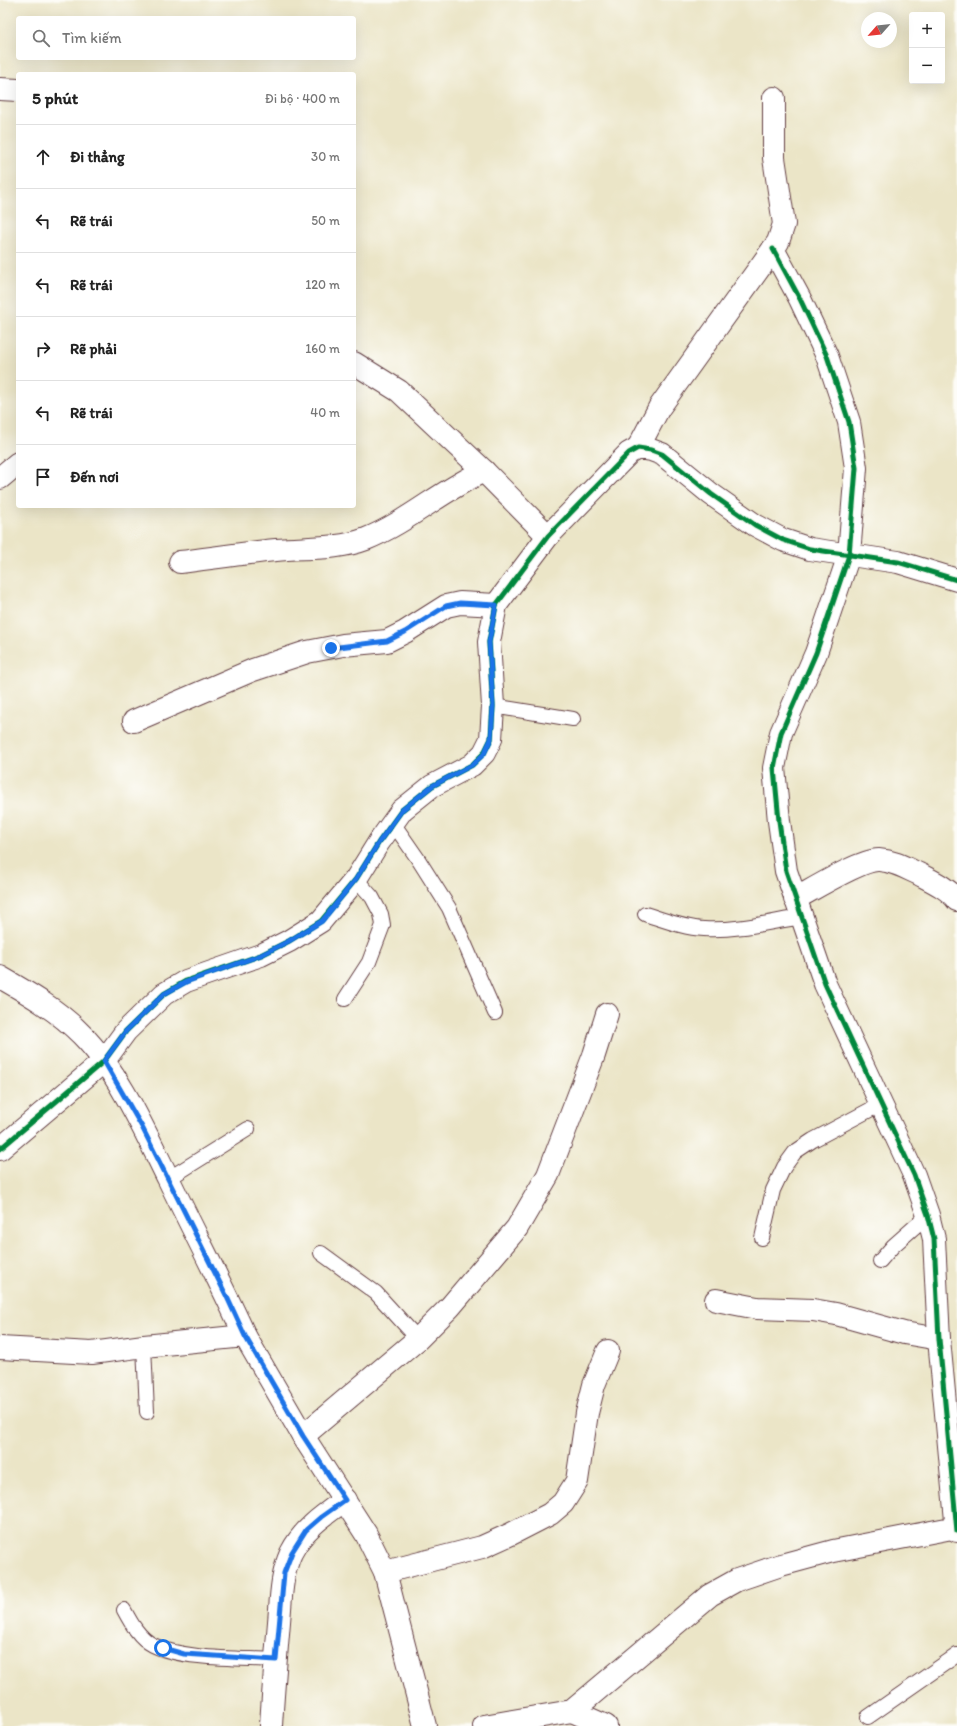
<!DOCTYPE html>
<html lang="vi">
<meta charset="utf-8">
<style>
body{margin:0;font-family:Itim,sans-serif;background:#f6f6f6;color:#222}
.controls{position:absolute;right:12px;top:12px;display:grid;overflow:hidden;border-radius:4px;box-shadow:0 4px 16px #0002}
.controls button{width:36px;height:36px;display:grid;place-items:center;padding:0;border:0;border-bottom:1px solid #e0e0e0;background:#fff;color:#222;font:20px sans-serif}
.compass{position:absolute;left:861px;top:12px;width:36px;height:36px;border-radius:50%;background:#fff;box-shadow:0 4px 16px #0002;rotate:243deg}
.stop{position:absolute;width:12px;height:12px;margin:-9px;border:3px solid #1a73e8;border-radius:50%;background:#fff}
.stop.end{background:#1a73e8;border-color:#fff;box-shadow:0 1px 4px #0008}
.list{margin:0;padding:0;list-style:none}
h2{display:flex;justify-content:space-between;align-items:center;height:52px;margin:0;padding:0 16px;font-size:17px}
h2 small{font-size:13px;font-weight:400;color:#767676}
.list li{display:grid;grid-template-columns:26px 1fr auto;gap:12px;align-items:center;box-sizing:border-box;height:64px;padding:0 16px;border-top:1px solid #e0e0e0}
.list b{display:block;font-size:15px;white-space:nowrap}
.list em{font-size:13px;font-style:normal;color:#767676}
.icon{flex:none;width:22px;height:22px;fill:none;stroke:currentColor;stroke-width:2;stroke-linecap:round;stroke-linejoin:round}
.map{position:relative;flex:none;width:957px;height:1726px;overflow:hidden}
.search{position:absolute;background:#fff;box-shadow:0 4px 16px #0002;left:16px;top:16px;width:340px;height:44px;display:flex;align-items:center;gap:10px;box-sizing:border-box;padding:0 14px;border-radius:4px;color:#767676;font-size:15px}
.panel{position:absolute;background:#fff;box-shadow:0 4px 16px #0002;left:16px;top:72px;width:340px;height:436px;border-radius:4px}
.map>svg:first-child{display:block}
</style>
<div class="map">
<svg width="957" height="1726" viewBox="0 0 957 1726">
<rect width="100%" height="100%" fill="#fdfcf7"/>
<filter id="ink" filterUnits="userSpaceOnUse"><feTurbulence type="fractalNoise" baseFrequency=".025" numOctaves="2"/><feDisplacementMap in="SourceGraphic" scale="8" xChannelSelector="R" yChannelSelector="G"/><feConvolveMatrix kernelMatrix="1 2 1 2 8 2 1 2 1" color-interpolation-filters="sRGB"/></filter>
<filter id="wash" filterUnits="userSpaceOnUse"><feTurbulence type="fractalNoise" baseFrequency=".012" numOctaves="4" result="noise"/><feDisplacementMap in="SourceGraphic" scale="16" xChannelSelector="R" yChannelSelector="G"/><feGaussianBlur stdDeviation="0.9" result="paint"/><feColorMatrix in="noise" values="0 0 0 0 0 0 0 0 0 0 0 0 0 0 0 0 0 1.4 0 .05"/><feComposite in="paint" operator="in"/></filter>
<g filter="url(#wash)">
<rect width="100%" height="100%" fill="#ebe5c7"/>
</g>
<g filter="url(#ink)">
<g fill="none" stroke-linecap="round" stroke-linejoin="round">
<g stroke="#623d42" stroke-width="16">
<g id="lane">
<path d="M493,706L573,719"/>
<path d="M393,823L418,859L449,908L495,1013"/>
<path d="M645,914C664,920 684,928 704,929C736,931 770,922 801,917"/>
<path d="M345,999L369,962L383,925L381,914L372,897L356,879"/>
<path d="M168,1179L248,1129"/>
<path d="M762,1238L773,1190L784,1167L795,1152L813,1140L881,1104"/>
<path d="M321,1253L376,1293L418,1339"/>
<path d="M880,1261L893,1246L928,1215"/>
<path d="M144,1346L147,1412"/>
<path d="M124,1610C131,1623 139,1638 153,1645C184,1660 241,1658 275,1660"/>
<path d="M868,1717L957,1655"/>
</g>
</g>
<g stroke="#623d42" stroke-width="24">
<g id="street">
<path d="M0,89L18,90"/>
<path d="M773,249L800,299L827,356L849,422L856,468L849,555L816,653L781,733L774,768L779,821L786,871L825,984L914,1175L928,1215L934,1239L939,1339L957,1531"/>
<path d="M354,363L399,391L484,471L548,536"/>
<path d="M638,448L659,408L778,242L784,224L774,158V98"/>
<path d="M0,478L18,463"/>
<path d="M180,562C212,558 244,553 276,550C306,547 337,550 366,539C408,522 442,490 484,471"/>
<path d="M134,721L253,670L307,652L343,645L387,641L405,632L446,606L460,603L496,605"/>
<path d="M795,899C812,890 862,859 879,860C894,861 906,868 919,874C932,881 948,888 957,900"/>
<path d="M0,977C28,993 59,1011 82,1035C119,1072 146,1134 169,1180C194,1232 221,1283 245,1336"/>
<path d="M0,1149L104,1061L126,1031L164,994L186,981L261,955L289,941L321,921L356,879L379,842L402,810L432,786L472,765L484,753L491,739L493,706L489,642L496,605L548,536L629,453L638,448L651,450L662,454L711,494L755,525L783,540L810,549L898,562L957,580"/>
<path d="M716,1300L757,1308L813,1310L836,1314L904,1333L939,1339"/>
<path d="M0,1348L92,1353L144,1346L245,1336L303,1436L366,1534L385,1572L425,1726"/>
<path d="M303,1436L418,1339L450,1307L517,1228L548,1175L594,1055L607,1014"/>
<path d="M385,1572L482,1547L511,1534L550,1514L563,1503L577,1481L587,1413L594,1385L608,1351"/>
<path d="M572,1711L606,1726"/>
<path d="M271,1726C273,1691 276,1657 279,1622C281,1599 281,1575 291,1553C303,1529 324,1515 345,1500"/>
<path d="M484,1726L572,1711L710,1595L737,1580L781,1565L833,1551L957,1527"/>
</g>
</g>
<use href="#lane" stroke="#fff" stroke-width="14"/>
<use href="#street" stroke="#fff" stroke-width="22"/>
<g stroke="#fdfcf7" stroke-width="8">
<g id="cycleway">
<path d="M773,249L800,299L827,356L849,422L856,468L849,555L816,653L781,733L774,768L779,821L786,871L825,984L914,1175L928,1215L934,1239L939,1339L957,1531"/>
<path d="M0,1149L104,1061L126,1031L164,994L186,981L261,955L289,941L321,921L356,879L379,842L402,810L432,786L472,765L484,753L491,739L493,706L489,642L496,605L548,536L629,453L638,448L651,450L662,454L711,494L755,525L783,540L810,549L898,562L957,580"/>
</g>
</g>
<use href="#cycleway" stroke="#00873e" stroke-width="5"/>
</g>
</g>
<g fill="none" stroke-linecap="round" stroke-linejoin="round" filter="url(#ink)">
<path stroke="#1a73e8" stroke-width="5" d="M163,1648L184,1654L276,1660L284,1573L292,1552L306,1530L321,1517L345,1500L303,1436L245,1336L227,1297L142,1127L104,1061L126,1031L164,994L186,982L261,955L289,941L322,921L356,879L379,842L402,810L432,786L472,765L484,754L491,739L493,706L489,642L496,605L460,603L446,606L405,632L387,641L331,648"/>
</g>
</svg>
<div class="controls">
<button>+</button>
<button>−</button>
</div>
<svg class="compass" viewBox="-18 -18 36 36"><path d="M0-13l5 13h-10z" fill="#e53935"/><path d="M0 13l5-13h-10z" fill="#767676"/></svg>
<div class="stop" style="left:163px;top:1648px"></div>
<div class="stop end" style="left:331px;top:648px"></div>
<div class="search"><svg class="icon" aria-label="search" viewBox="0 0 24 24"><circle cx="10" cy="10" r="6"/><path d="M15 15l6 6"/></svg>Tìm kiếm</div>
<section class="panel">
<h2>5 phút<small>Đi bộ · 400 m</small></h2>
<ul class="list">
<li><svg class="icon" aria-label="ahead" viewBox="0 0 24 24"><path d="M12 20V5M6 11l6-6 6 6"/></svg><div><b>Đi thẳng</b></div><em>30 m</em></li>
<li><svg class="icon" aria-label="left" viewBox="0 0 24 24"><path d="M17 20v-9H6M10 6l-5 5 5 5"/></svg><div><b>Rẽ trái</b></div><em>50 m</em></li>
<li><svg class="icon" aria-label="left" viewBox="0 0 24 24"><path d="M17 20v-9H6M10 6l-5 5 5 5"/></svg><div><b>Rẽ trái</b></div><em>120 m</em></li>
<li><svg class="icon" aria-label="right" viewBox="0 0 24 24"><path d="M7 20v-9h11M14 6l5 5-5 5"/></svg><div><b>Rẽ phải</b></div><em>160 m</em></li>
<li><svg class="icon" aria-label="left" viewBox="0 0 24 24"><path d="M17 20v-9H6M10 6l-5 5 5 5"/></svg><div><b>Rẽ trái</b></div><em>40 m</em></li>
<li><svg class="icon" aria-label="arrive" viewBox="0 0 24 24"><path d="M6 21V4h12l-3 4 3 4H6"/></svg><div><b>Đến nơi</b></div></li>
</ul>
</section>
</div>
